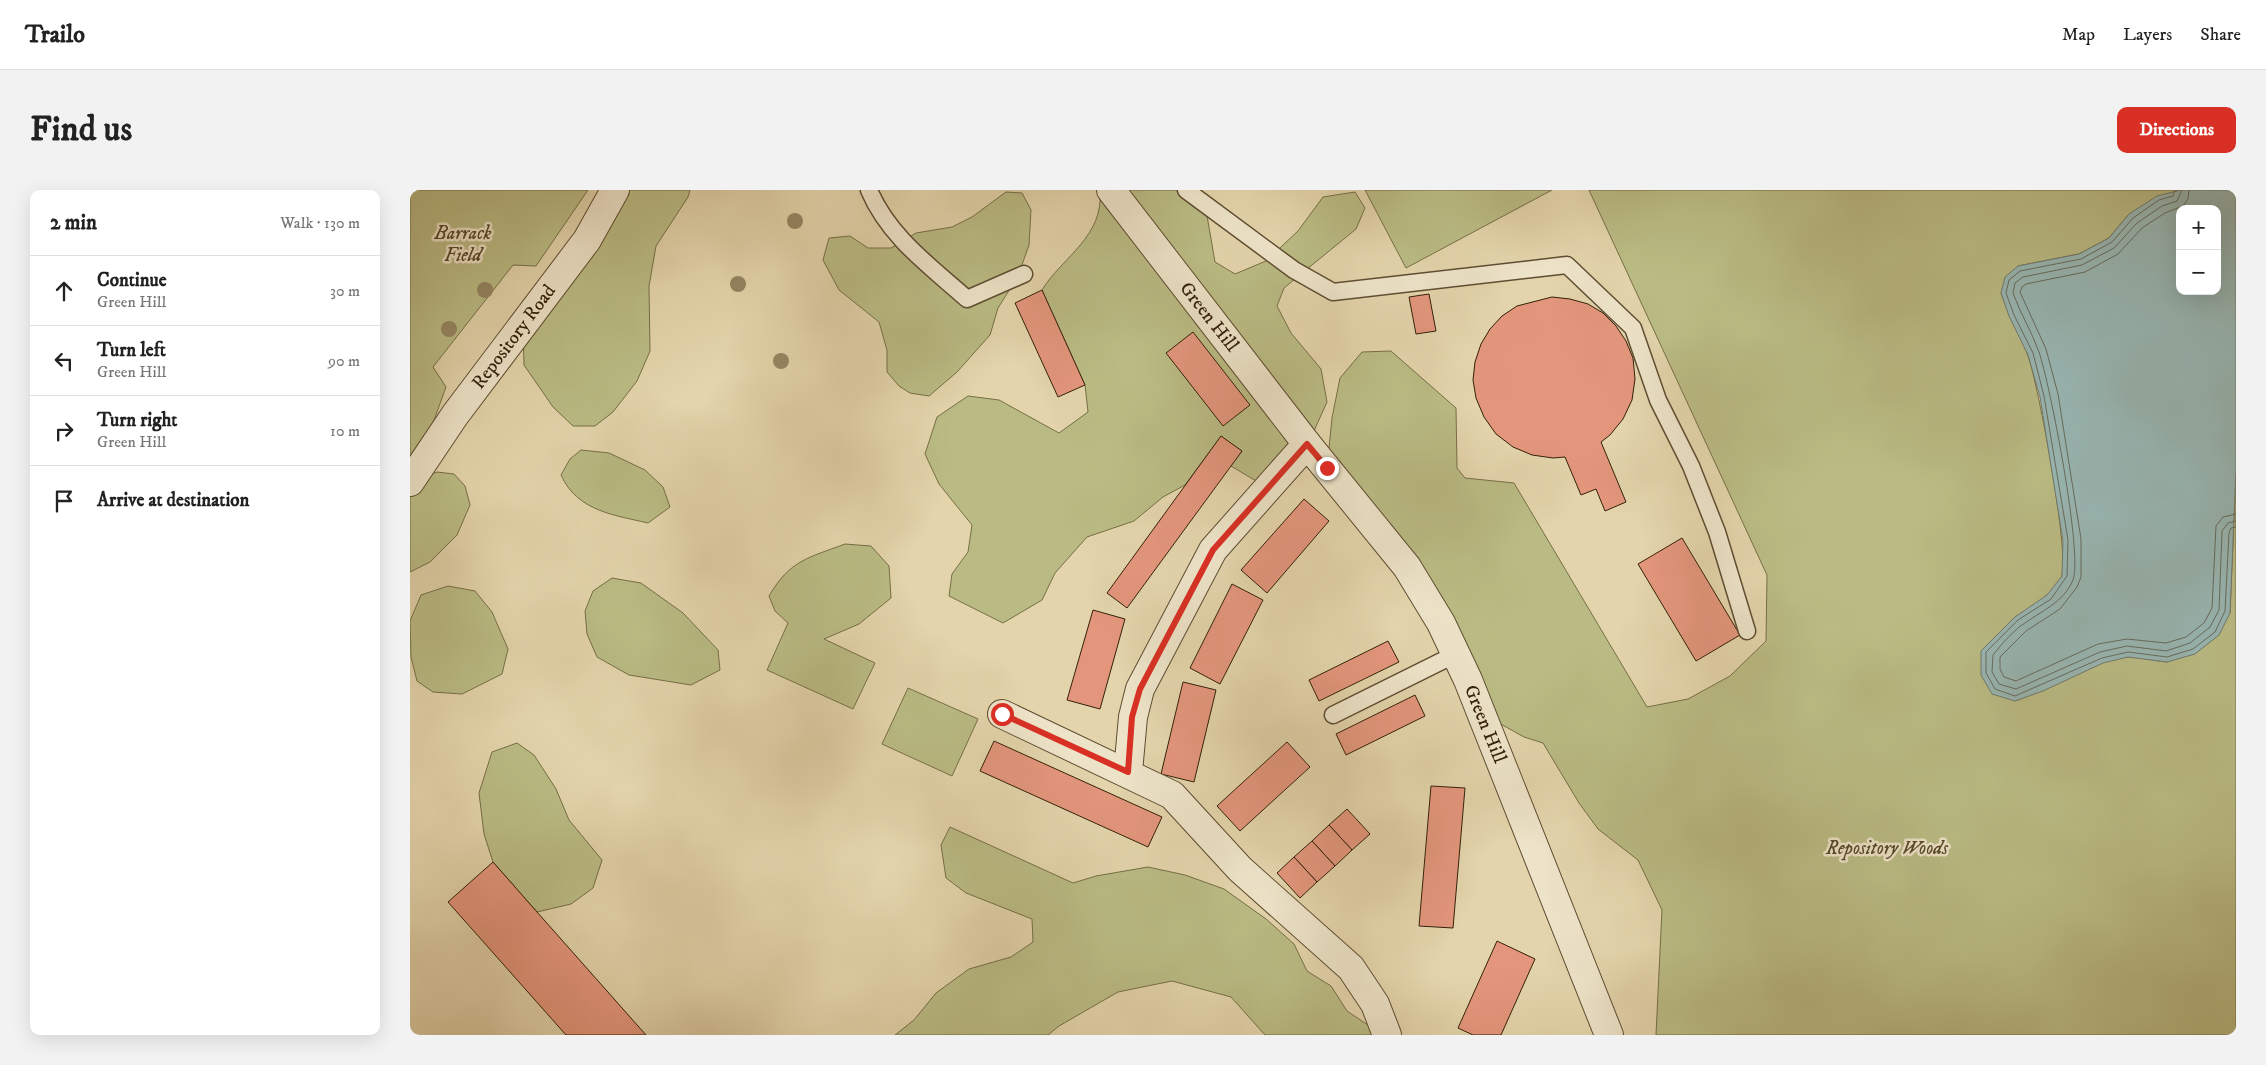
<!DOCTYPE html>
<meta charset="utf-8">
<style>
body{margin:0;font-family:"IM FELL DW Pica",serif;background:#f2f2f2;color:#222}
.controls{position:absolute;right:15px;top:15px;display:grid;overflow:hidden;border-radius:10px;box-shadow:0 5px 20px #0002}
.controls button{width:45px;height:45px;display:grid;place-items:center;padding:0;border:0;border-bottom:1px solid #e0e0e0;background:#fff;color:#222;font:25px sans-serif}
.stop{position:absolute;width:15px;height:15px;margin:-11px;border:4px solid #d93025;border-radius:50%;background:#fff}
.stop.end{background:#d93025;border-color:#fff;box-shadow:0 1px 5px #0008}
.list{margin:0;padding:0;list-style:none}
h2{display:flex;justify-content:space-between;align-items:center;height:65px;margin:0;padding:0 20px;font-size:21px}
h2 small{font-size:16px;font-weight:400;color:#767676}
.list li{display:grid;grid-template-columns:32px 1fr auto;gap:15px;align-items:center;box-sizing:border-box;height:70px;padding:0 20px;border-top:1px solid #e0e0e0}
.list b{display:block;font-size:19px;white-space:nowrap}
.list p{margin:0;font-size:16px;white-space:nowrap;color:#767676}
.list em{font-size:16px;font-style:normal;color:#767676}
.icon{flex:none;width:28px;height:28px;fill:none;stroke:currentColor;stroke-width:2;stroke-linecap:round;stroke-linejoin:round}
.map{position:relative;flex:none;width:1826px;height:845px;overflow:hidden;border-radius:10px}
header{display:flex;align-items:center;gap:30px;box-sizing:border-box;height:70px;padding:0 25px;background:#fff;border-bottom:1px solid #e0e0e0}
header strong{font-size:24px}
nav{display:flex;gap:28px;margin-inline-start:auto;font-size:18px}
.intro{display:flex;align-items:center;justify-content:space-between;box-sizing:border-box;height:120px;padding:0 30px}
h1{margin:0;font-size:35px}
.button{padding:12px 22px;border-radius:10px;background:#d93025;color:#fff;font-size:18px;font-weight:700}
main{display:flex;gap:30px;padding:0 30px}
aside{flex:1;background:#fff;border-radius:10px;box-shadow:0 5px 20px #0002}
.map>svg:first-child{display:block}
</style>
<header>
<strong>Trailo</strong>
<nav><a>Map</a><a>Layers</a><a>Share</a></nav>
</header>
<div class="intro"><h1>Find us</h1><a class="button">Directions</a></div>
<main>
<aside>
<h2>2 min<small>Walk · 130 m</small></h2>
<ul class="list">
<li><svg class="icon" aria-label="ahead" viewBox="0 0 24 24"><path d="M12 20V5M6 11l6-6 6 6"/></svg><div><b>Continue</b><p>Green Hill</p></div><em>30 m</em></li>
<li><svg class="icon" aria-label="left" viewBox="0 0 24 24"><path d="M17 20v-9H6M10 6l-5 5 5 5"/></svg><div><b>Turn left</b><p>Green Hill</p></div><em>90 m</em></li>
<li><svg class="icon" aria-label="right" viewBox="0 0 24 24"><path d="M7 20v-9h11M14 6l5 5-5 5"/></svg><div><b>Turn right</b><p>Green Hill</p></div><em>10 m</em></li>
<li><svg class="icon" aria-label="arrive" viewBox="0 0 24 24"><path d="M6 21V4h12l-3 4 3 4H6"/></svg><div><b>Arrive at destination</b></div></li>
</ul>
</aside>
<div class="map">
<svg width="1826" height="845" viewBox="0 0 1826 845">
<rect width="100%" height="100%" fill="#e3d4ab"/>
<filter id="stains"><feTurbulence type="fractalNoise" baseFrequency=".004" numOctaves="4"/><feColorMatrix values="0 0 0 0 .2 0 0 0 0 .09 0 0 0 0 .02 0 0 0 .5 -.17"/></filter>
<radialGradient id="worn" r=".72"><stop offset=".6" stop-color="#630" stop-opacity="0"/><stop offset="1" stop-color="#630" stop-opacity=".3"/></radialGradient>
<g fill="#babb84" stroke="#766e46">
<path d="M0,0H178L126,76L103,75L23,177L36,197L23,233L0,269Z"/>
<path d="M205,0H280L278,7L246,56L239,96L240,161L227,191L203,222L185,236H163L143,217L114,175L113,135Z"/>
<path d="M690,0H776L795,14L805,72L825,84L856,71L888,41L913,7L945,2L955,18L946,39L874,98L867,116L881,143L911,179L917,212L903,243L871,284L846,291L821,276L832,261L811,246L775,295L753,307L724,331L677,347L645,383L632,410L593,433L539,406L542,384L558,362L562,335L529,294L515,264L527,227L558,206L589,210L649,243L678,222L675,195L632,100C653,66 694,47 690,0Z"/>
<path d="M955,0H1142L996,78Z"/>
<path d="M1179,0H1771L1719,24L1699,48L1669,64L1608,76L1591,103C1598,125 1611,144 1618,166C1628,193 1661,369 1651,388C1641,406 1622,416 1605,427V511C1637,499 1687,468 1718,467C1731,467 1745,471 1757,472L1820,423L1826,280V845H1246L1252,720L1228,670L1188,639L1169,613L1133,553L1114,547L1071,523L1058,490L917,278L922,228L930,188L952,162L981,161L1046,218L1047,278L1055,288L1104,293L1237,517L1278,509L1320,486L1356,451L1357,385Z"/>
<path d="M596,2L612,3L621,20L619,55L608,86L588,118L580,145L547,182L519,206L500,203L489,196L477,182V160L469,132L429,100L413,70L419,48L440,46L458,58H481L506,43L542,37L562,27Z"/>
<path d="M171,260L199,263L235,280L253,297L260,317L238,333C204,325 167,321 151,285L160,269Z"/>
<path d="M27,282L44,284L55,296L60,315L47,345L20,372L0,382V292Z"/>
<path d="M435,354L461,356L479,376L481,408L449,434L414,449L465,473L443,519L357,480L378,433L365,421L359,406C380,370 398,368 435,354Z"/>
<path d="M202,388L231,393L273,423L308,460L310,480L281,495L219,485L187,467L177,444L175,421L183,401Z"/>
<path d="M38,396L65,401L82,422L98,459L92,484L52,504L23,502L7,491L1,467L0,431L11,405Z"/>
<path d="M498,498L568,529L542,586L472,554Z"/>
<path d="M107,553L124,565L146,599L159,630L192,670L183,698L161,714L127,722L83,672L74,644L69,603L82,562Z"/>
<path d="M540,637L663,693L686,686L738,677L775,685L814,699L856,729L884,754L897,781L921,796L937,821L973,845H855L821,807L762,791L708,802L649,836L638,845H485L504,830L526,803L559,779L601,767L623,752L622,729L556,703L536,688L531,655Z"/>
</g>
<path fill="#98b6b2" stroke="#707a6e" fill-rule="evenodd" d="M1771,0H1826V280L1820,423L1809,445L1785,464L1757,472L1718,467L1693,473L1633,501L1605,511L1582,504L1571,485V461L1605,427L1637,405L1652,386L1653,351L1630,207L1618,165L1599,126L1591,103L1595,87L1608,76L1669,64L1699,48L1719,24L1747,6ZM1770,19H1807V101H1770Z"/>
<g fill="none" stroke-linecap="round" stroke-linejoin="round">
<g stroke="#666b5e" stroke-width="1">
<path d="M1765,0L1763,6L1749,10L1723,28L1702,52L1671,69L1610,81L1599,90L1596,103L1604,125L1623,163L1634,206L1658,350L1657,386L1641,409L1608,430L1576,462V483L1585,499L1605,506L1692,468L1718,462L1757,467L1783,459L1805,442L1815,421L1819,343L1821,338L1826,337"/>
<path d="M1772,0L1767,11L1752,16L1727,33L1704,58L1672,75L1613,87L1605,93L1603,103C1610,123 1622,142 1629,162C1640,194 1673,364 1663,390C1654,412 1630,422 1612,435C1601,443 1592,454 1583,465L1582,482L1589,494L1606,499L1690,462L1717,456L1756,461L1780,453L1800,437L1809,420L1812,341L1818,333L1826,331"/>
<path d="M1779,0L1778,9L1773,16L1755,23L1732,38L1708,64L1675,82L1616,94L1612,97L1610,102L1636,159L1648,204L1671,349V387L1667,397L1650,419L1616,441L1590,467V479L1594,487L1606,491L1688,454L1717,449L1756,453L1776,447L1794,433L1802,418L1806,336L1813,327L1826,324"/>
</g>
</g>
<g fill="#e3967c" stroke="#332009">
<path d="M632,100L675,195L648,207L605,113Z"/>
<path d="M1019,104L1026,141L1006,144L999,107Z"/>
<path d="M1142,107L1160,109L1178,114L1193,123L1206,136L1216,151L1223,168L1225,189L1222,210L1213,229L1200,245L1191,252L1216,312L1195,321L1186,299L1171,305L1155,267L1143,268L1122,265L1103,257L1086,244L1074,227L1066,208L1063,190L1065,172L1071,154L1080,139L1092,126L1107,116Z"/>
<path d="M783,142L840,215L813,236L756,163Z"/>
<path d="M811,246L832,261L717,418L697,403Z"/>
<path d="M894,309L919,331L857,403L831,380Z"/>
<path d="M1272,348L1330,445L1286,471L1228,374Z"/>
<path d="M822,394L853,410L810,494L780,478Z"/>
<path d="M683,420L715,429L690,519L657,510Z"/>
<path d="M978,451L989,472L909,511L899,490Z"/>
<path d="M773,492L806,500L784,592L751,584Z"/>
<path d="M1005,505L1015,526L936,565L926,544Z"/>
<path d="M584,551L752,627L738,657L570,581Z"/>
<path d="M877,552L900,577L830,641L807,616Z"/>
<path d="M1021,596L1055,598L1043,738L1009,736Z"/>
<path d="M937,619L960,644L942,660L919,635Z"/>
<path d="M919,635L942,660L925,676L902,651Z"/>
<path d="M902,651L925,676L907,692L884,667Z"/>
<path d="M884,667L907,692L890,708L867,683Z"/>
<path d="M83,672L127,722L236,845H156L38,712Z"/>
<path d="M1087,751L1125,769L1091,845H1063L1048,838Z"/>
</g>
<g fill="none" stroke-linecap="round" stroke-linejoin="round">
<g stroke="#5f4d32" stroke-width="19">
<g id="service">
<path d="M459,0C479,47 520,76 557,109L614,84"/>
<path d="M776,0L884,80L923,102L1157,75L1223,138L1248,210L1281,276L1307,342L1337,441"/>
<path d="M923,525L1046,464"/>
</g>
</g>
<g stroke="#5f4d32" stroke-width="30">
<g id="minor">
<path d="M701,0L897,254"/>
<path d="M592,524L762,605L830,679L941,778L965,814L977,845"/>
<path d="M718,582L723,527L730,499L803,360L897,254L997,377L1031,433L1058,490L1199,845"/>
</g>
</g>
<g stroke="#5f4d32" stroke-width="30">
<path id="tertiary" d="M0,292L45,225L177,50L205,0"/>
</g>
<use href="#service" stroke="#ede3c8" stroke-width="16"/>
<use href="#minor" stroke="#ede3c8" stroke-width="28"/>
<use href="#tertiary" stroke="#ede3c8" stroke-width="28"/>
</g>
<g fill="#958663">
<circle cx="385" cy="31" r="8"/>
<circle cx="328" cy="94" r="8"/>
<circle cx="75" cy="100" r="8"/>
<circle cx="39" cy="139" r="8"/>
<circle cx="371" cy="171" r="8"/>
</g>
<g fill="none" stroke-linecap="round" stroke-linejoin="round">
<path stroke="#d93025" stroke-width="6" d="M592,524L718,582L722,527L730,499L803,360L897,254L917,278"/>
</g>
<g text-anchor="middle" dominant-baseline="central" stroke-width="5" stroke-linejoin="round" paint-order="stroke">
<g font-size="19" font-style="italic" fill="#554728" stroke="#ede3c8">
<text x="53" y="43">Barrack<tspan x="53" dy="22">Field</tspan></text>
<text x="1477" y="658">Repository Woods</text>
</g>
<g font-size="19" fill="#332009" stroke="#ede3c8">
<text transform="translate(799 127) rotate(52)">Green Hill</text>
<text transform="translate(104 147) rotate(-53)">Repository Road</text>
<text transform="translate(1075 534) rotate(68)">Green Hill</text>
</g>
</g>
<rect width="100%" height="100%" filter="url(#stains)"/>
<rect width="100%" height="100%" fill="url(#worn)"/>
</svg>
<div class="controls">
<button>+</button>
<button>−</button>
</div>
<div class="stop" style="left:592px;top:524px"></div>
<div class="stop end" style="left:917px;top:278px"></div>
</div>
</main>
